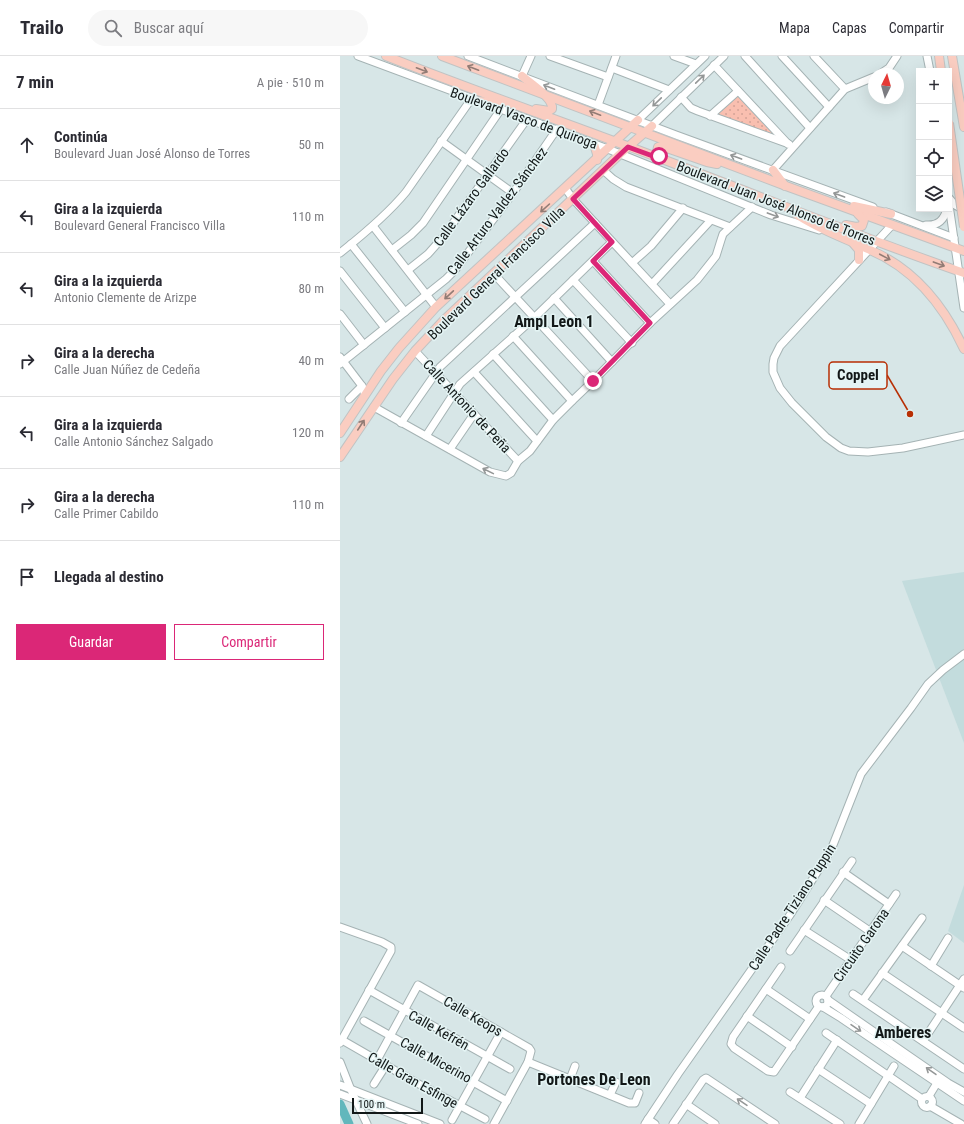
<!DOCTYPE html>
<html lang="es">
<meta charset="utf-8">
<style>
body{margin:0;font-family:"Roboto Condensed",sans-serif;background:#f7f7f7;color:#2b2b33}
.controls{position:absolute;right:12px;top:12px;display:grid;overflow:hidden;border-radius:0px;box-shadow:0 4px 16px #0002}
.controls button{width:36px;height:36px;display:grid;place-items:center;padding:0;border:0;border-bottom:1px solid #e1e1e2;background:#fff;color:#2b2b33;font:20px sans-serif}
.compass{position:absolute;left:528px;top:12px;width:36px;height:36px;border-radius:50%;background:#fff;box-shadow:0 4px 16px #0002;rotate:5deg}
.scale{position:absolute;left:12px;bottom:10px;width:71px;box-sizing:border-box;padding-left:4px;border:2px solid #121818;border-top:0;font-size:11px;line-height:14px;white-space:nowrap;color:#121818;-webkit-text-stroke:3px #e4f4f4;paint-order:stroke}
.stop{position:absolute;width:12px;height:12px;margin:-9px;border:3px solid #db2777;border-radius:50%;background:#fff}
.stop.end{background:#db2777;border-color:#fff;box-shadow:0 1px 4px #0008}
.list{margin:0;padding:0;list-style:none}
h2{display:flex;justify-content:space-between;align-items:center;height:52px;margin:0;padding:0 16px;font-size:17px}
h2 small{font-size:13px;font-weight:400;color:#7c7c81}
.list li{display:grid;grid-template-columns:26px 1fr auto;gap:12px;align-items:center;box-sizing:border-box;height:72px;padding:0 16px;border-top:1px solid #e1e1e2}
.list b{display:block;font-size:15px;white-space:nowrap}
.list p{margin:0;font-size:13px;white-space:nowrap;color:#7c7c81}
.list em{font-size:13px;font-style:normal;color:#7c7c81}
.actions{display:flex;gap:8px;padding:12px 16px}
.actions a{flex:1;padding:9px 0;border:1px solid #db2777;border-radius:0px;text-align:center;font-size:14px;color:#db2777}
.actions .main{background:#db2777;color:#fff}
.icon{flex:none;width:22px;height:22px;fill:none;stroke:currentColor;stroke-width:2;stroke-linecap:round;stroke-linejoin:round}
.map{position:relative;flex:none;width:624px;height:1068px;overflow:hidden}
header{display:flex;align-items:center;gap:24px;box-sizing:border-box;height:56px;padding:0 20px;background:#fff;border-bottom:1px solid #e1e1e2}
header strong{font-size:19px}
nav{display:flex;gap:22px;margin-inline-start:auto;font-size:14px}
.search{width:280px;height:36px;background:#f7f7f7;display:flex;align-items:center;gap:10px;box-sizing:border-box;padding:0 14px;border-radius:22px;color:#7c7c81;font-size:15px}
main{display:flex}
aside{flex:1;background:#fff}
.map>svg:first-child{display:block}
</style>
<header>
<strong>Trailo</strong>
<div class="search"><svg class="icon" aria-label="search" viewBox="0 0 24 24"><circle cx="10" cy="10" r="6"/><path d="M15 15l6 6"/></svg>Buscar aquí</div>
<nav><a>Mapa</a><a>Capas</a><a>Compartir</a></nav>
</header>
<main>
<aside>
<h2>7 min<small>A pie · 510 m</small></h2>
<ul class="list">
<li><svg class="icon" aria-label="ahead" viewBox="0 0 24 24"><path d="M12 20V5M6 11l6-6 6 6"/></svg><div><b>Continúa</b><p>Boulevard Juan José Alonso de Torres</p></div><em>50 m</em></li>
<li><svg class="icon" aria-label="left" viewBox="0 0 24 24"><path d="M17 20v-9H6M10 6l-5 5 5 5"/></svg><div><b>Gira a la izquierda</b><p>Boulevard General Francisco Villa</p></div><em>110 m</em></li>
<li><svg class="icon" aria-label="left" viewBox="0 0 24 24"><path d="M17 20v-9H6M10 6l-5 5 5 5"/></svg><div><b>Gira a la izquierda</b><p>Antonio Clemente de Arizpe</p></div><em>80 m</em></li>
<li><svg class="icon" aria-label="right" viewBox="0 0 24 24"><path d="M7 20v-9h11M14 6l5 5-5 5"/></svg><div><b>Gira a la derecha</b><p>Calle Juan Núñez de Cedeña</p></div><em>40 m</em></li>
<li><svg class="icon" aria-label="left" viewBox="0 0 24 24"><path d="M17 20v-9H6M10 6l-5 5 5 5"/></svg><div><b>Gira a la izquierda</b><p>Calle Antonio Sánchez Salgado</p></div><em>120 m</em></li>
<li><svg class="icon" aria-label="right" viewBox="0 0 24 24"><path d="M7 20v-9h11M14 6l5 5-5 5"/></svg><div><b>Gira a la derecha</b><p>Calle Primer Cabildo</p></div><em>110 m</em></li>
<li><svg class="icon" aria-label="arrive" viewBox="0 0 24 24"><path d="M6 21V4h12l-3 4 3 4H6"/></svg><div><b>Llegada al destino</b></div></li>
</ul>
<div class="actions"><a class="main">Guardar</a><a>Compartir</a></div>
</aside>
<div class="map">
<svg width="624" height="1068" viewBox="0 0 624 1068">
<defs>
<pattern id="green-dots" width="8" height="8" patternUnits="userSpaceOnUse"><rect width="8" height="8" fill="#f9bfb0"/><path d="M2 2h.1M6 6h.1" fill="none" stroke="#d4a397" stroke-width="1.8" stroke-linecap="round"/></pattern>
</defs>
<rect width="100%" height="100%" fill="#d7e6e7"/>
<g fill="#c3dcdd">
<path d="M624,516V687L562,525Z"/>
<path d="M624,829V887L608,875Z"/>
</g>
<path fill="url(#green-dots)" d="M398,39L438,81L374,59Z"/>
<g fill="none" stroke-linecap="round" stroke-linejoin="round">
<path stroke="#62b7bc" stroke-width="9" d="M0,1048L9,1068"/>
<g stroke="#a5b3b4" stroke-width="9">
<g id="minor">
<path d="M18,0L268,93L431,159L479,174"/>
<path d="M128,0L336,79L533,151"/>
<path d="M210,0L268,21"/>
<path d="M334,0L356,8"/>
<path d="M405,0L470,72"/>
<path d="M442,0L489,51"/>
<path d="M474,0L505,33"/>
<path d="M587,0L590,15"/>
<path d="M374,9L448,88"/>
<path d="M272,12L329,34"/>
<path d="M540,18L549,12L557,0"/>
<path d="M182,20L191,0"/>
<path d="M341,41L351,52L358,55L449,88"/>
<path d="M258,49L276,0"/>
<path d="M370,60L398,35"/>
<path d="M298,64L365,0"/>
<path d="M312,70L384,0"/>
<path d="M101,85L173,137"/>
<path d="M263,114L273,123L286,131L390,171"/>
<path d="M433,114L505,33L534,21"/>
<path d="M225,132L233,143L255,167L330,248"/>
<path d="M609,142L615,149L624,154"/>
<path d="M609,149L624,252"/>
<path d="M546,156L614,182"/>
<path d="M552,169L440,290L434,302L433,308V316L440,332L452,347L486,381L501,392L509,395L528,396L563,392L624,379"/>
<path d="M586,169C598,170 604,164 607,153"/>
<path d="M33,170L96,251"/>
<path d="M11,188L65,256"/>
<path d="M52,194L71,179L83,167L161,53"/>
<path d="M0,197C24,178 47,159 66,136L132,42"/>
<path d="M253,205L310,267"/>
<path d="M292,207L311,190L343,152"/>
<path d="M68,214L88,198L104,180L187,63"/>
<path d="M0,215L45,272"/>
<path d="M154,218L253,325"/>
<path d="M233,224L292,287"/>
<path d="M312,228L371,164"/>
<path d="M214,242L272,306"/>
<path d="M0,258L24,289"/>
<path d="M173,280L232,345"/>
<path d="M75,295L178,405"/>
<path d="M153,298L213,364"/>
<path d="M0,301L22,330L25,339"/>
<path d="M0,308L106,223L115,214L173,137L217,73"/>
<path d="M134,316L197,385"/>
<path d="M9,343L22,330"/>
<path d="M34,351L150,416L166,420L171,417L178,405L190,395L213,364L232,345L253,325L310,267L357,224L376,200L381,184L383,178L412,151"/>
<path d="M61,367L100,311L255,167"/>
<path d="M86,380L120,328L194,262L272,186"/>
<path d="M110,393L134,358"/>
<path d="M503,816L549,848"/>
<path d="M484,844L531,876"/>
<path d="M0,871L42,886L51,891V895L0,987"/>
<path d="M464,874L511,904"/>
<path d="M562,890L624,932"/>
<path d="M450,895L512,805"/>
<path d="M591,910L608,882"/>
<path d="M441,911L393,981L391,988L394,992L428,1015L434,1016L479,950"/>
<path d="M542,917L624,972"/>
<path d="M426,933L470,963"/>
<path d="M29,934L170,1013"/>
<path d="M513,938L624,1013"/>
<circle cx="482" cy="945" r="6"/>
<path d="M486,940L556,838"/>
<path d="M488,944L608,1027L624,1036"/>
<path d="M523,944L582,862"/>
<path d="M483,951L501,962L624,1045"/>
<path d="M407,960L452,991"/>
<path d="M24,965L167,1045"/>
<path d="M486,977L582,1043"/>
<path d="M2,984L75,1026L145,1063"/>
<path d="M583,985L624,923"/>
<path d="M37,1004L78,929L189,992L191,995L188,1006L154,1068"/>
<path d="M0,1006L11,1034L27,1068"/>
<path d="M188,1006L289,1047H295L299,1037"/>
<path d="M478,1013L531,1048"/>
<path d="M230,1023L235,1010"/>
<path d="M34,1028L46,1009"/>
<path d="M0,1029L100,1068"/>
<path d="M450,1036L500,1068"/>
<path d="M0,1038L78,1068"/>
<path d="M270,1039L276,1026"/>
<path d="M589,1040L597,1027"/>
<circle cx="587" cy="1046" r="5.5"/>
<path d="M460,1042L497,984"/>
<path d="M346,1048L375,1068"/>
<path d="M590,1050L621,1068"/>
<path d="M308,1063L315,1068"/>
<path d="M112,1064L161,976"/>
<path d="M305,1068L338,1018L450,859L491,794L521,718L571,652L588,628L603,614L624,598"/>
<path d="M333,1068L363,1024L366,1022L435,1068"/>
<path d="M519,1068L554,1010"/>
</g>
</g>
<g stroke="#c1c3c3" stroke-width="10">
<g id="major">
<path d="M46,0C137,36 230,68 322,103C423,141 522,182 624,217"/>
<path d="M102,0L446,130L624,195"/>
<path d="M599,0L601,15"/>
<path d="M612,0L624,71"/>
<path d="M182,20C190,27 214,42 212,53L209,55L196,53"/>
<path d="M138,45L161,47"/>
<path d="M254,88L257,98V104"/>
<path d="M321,103L317,96L318,91L321,90L367,106L377,108"/>
<path d="M433,114L445,130"/>
<path d="M514,150L551,158"/>
<path d="M456,158C479,174 505,182 530,194C575,213 604,250 624,293"/>
<path d="M506,169L516,171L522,170L524,164L518,158"/>
<path d="M513,187L519,194V204"/>
<path d="M0,377L41,315L59,292L96,251L298,64"/>
<path d="M0,401L53,323L75,295L103,265L280,98L312,70"/>
</g>
</g>
<use href="#minor" stroke="#fff" stroke-width="7"/>
<use href="#major" stroke="#facdc1" stroke-width="8"/>
<g stroke="#c1c3c3" stroke-width="10" stroke-linecap="butt">
<path id="major-bridge" d="M609,67L624,171"/>
</g>
<use href="#major-bridge" stroke="#facdc1" stroke-width="8"/>
</g>
<defs><path id="oneway-shaft" d="M-6 0H5M1.5-3L5.5 0L1.5 3" fill="none" stroke-width="1.6" stroke-linecap="round" stroke-linejoin="round"/></defs>
<g stroke="#927c75">
<use href="#oneway-shaft" transform="translate(133 12) rotate(-159)"/>
<use href="#oneway-shaft" transform="translate(82 14) rotate(21)"/>
<use href="#oneway-shaft" transform="translate(255 57) rotate(-159)"/>
<use href="#oneway-shaft" transform="translate(205 152) rotate(138)"/>
<use href="#oneway-shaft" transform="translate(545 201) rotate(28)"/>
<use href="#oneway-shaft" transform="translate(599 208) rotate(20)"/>
<use href="#oneway-shaft" transform="translate(109 239) rotate(137)"/>
<use href="#oneway-shaft" transform="translate(21 369) rotate(-57)"/>
</g>
<g stroke="#949797">
<use href="#oneway-shaft" transform="translate(360 23) rotate(-44)"/>
<use href="#oneway-shaft" transform="translate(209 31) rotate(-159)"/>
<use href="#oneway-shaft" transform="translate(317 46) rotate(136)"/>
<use href="#oneway-shaft" transform="translate(396 101) rotate(-160)"/>
<use href="#oneway-shaft" transform="translate(499 139) rotate(-160)"/>
<use href="#oneway-shaft" transform="translate(433 159) rotate(20)"/>
<use href="#oneway-shaft" transform="translate(148 415) rotate(-154)"/>
<use href="#oneway-shaft" transform="translate(516 972) rotate(34)"/>
<use href="#oneway-shaft" transform="translate(591 1015) rotate(-145)"/>
<use href="#oneway-shaft" transform="translate(402 1046) rotate(-146)"/>
</g>
<g fill="none" stroke-linecap="round" stroke-linejoin="round">
<path stroke="#db2777" stroke-width="5" d="M253,325L310,267L253,205L272,186L233,143L288,91L321,103L319,100"/>
</g>
<g text-anchor="middle" dominant-baseline="central" stroke-width="3" stroke-linejoin="round" paint-order="stroke">
<g font-size="14" fill="#121818" stroke="#e4f4f4">
<text transform="translate(184 62) rotate(20)">Boulevard Vasco de Quiroga</text>
<text transform="translate(131 141) rotate(-54)">Calle Lázaro Gallardo</text>
<text transform="translate(436 147) rotate(21)">Boulevard Juan José Alonso de Torres</text>
<text transform="translate(157 155) rotate(-53)">Calle Arturo Valdez Sánchez</text>
<text transform="translate(156 217) rotate(-44)">Boulevard General Francisco Villa</text>
<text transform="translate(127 350) rotate(47)">Calle Antonio de Peña</text>
<text transform="translate(452 851) rotate(-57)">Calle Padre Tiziano Puppin</text>
<text transform="translate(521 889) rotate(-55)">Circuito Garona</text>
<text transform="translate(133 960) rotate(30)">Calle Keops</text>
<text transform="translate(99 974) rotate(29)">Calle Kefrén</text>
<text transform="translate(96 1004) rotate(29)">Calle Micerino</text>
<text transform="translate(73 1024) rotate(29)">Calle Gran Esfinge</text>
</g>
<g font-size="16" font-weight="bold" fill="#121818" stroke="#e4f4f4">
<text x="214" y="265">Ampl Leon 1</text>
<text x="563" y="976">Amberes</text>
<text x="254" y="1023">Portones De Leon</text>
</g>
</g>
<path fill="none" stroke="#b82f04" stroke-width="1.5" d="M570 358L547 319"/>
<circle fill="#b82f04" stroke="#e4f4f4" stroke-width="1.5" cx="570" cy="358" r="4"/>
<rect fill="#e4f4f4" stroke="#b82f04" stroke-width="1.5" x="489" y="306" width="58" height="27" rx="4"/>
<g font-size="15" text-anchor="middle" font-weight="bold" fill="#121818">
<text x="518" y="324">Coppel</text>
</g>
</svg>
<div class="controls">
<button>+</button>
<button>−</button>
<button><svg class="icon" aria-label="locate" viewBox="0 0 24 24"><circle cx="12" cy="12" r="6"/><path d="M12 2v4M12 18v4M2 12h4M18 12h4"/></svg></button>
<button><svg class="icon" aria-label="layers" viewBox="0 0 24 24"><path d="M12 4l9 5-9 5-9-5zM3 14l9 5 9-5"/></svg></button>
</div>
<svg class="compass" viewBox="-18 -18 36 36"><path d="M0-13l5 13h-10z" fill="#e53935"/><path d="M0 13l5-13h-10z" fill="#7c7c81"/></svg>
<div class="scale">100 m</div>
<div class="stop" style="left:319px;top:100px"></div>
<div class="stop end" style="left:253px;top:325px"></div>
</div>
</main>
